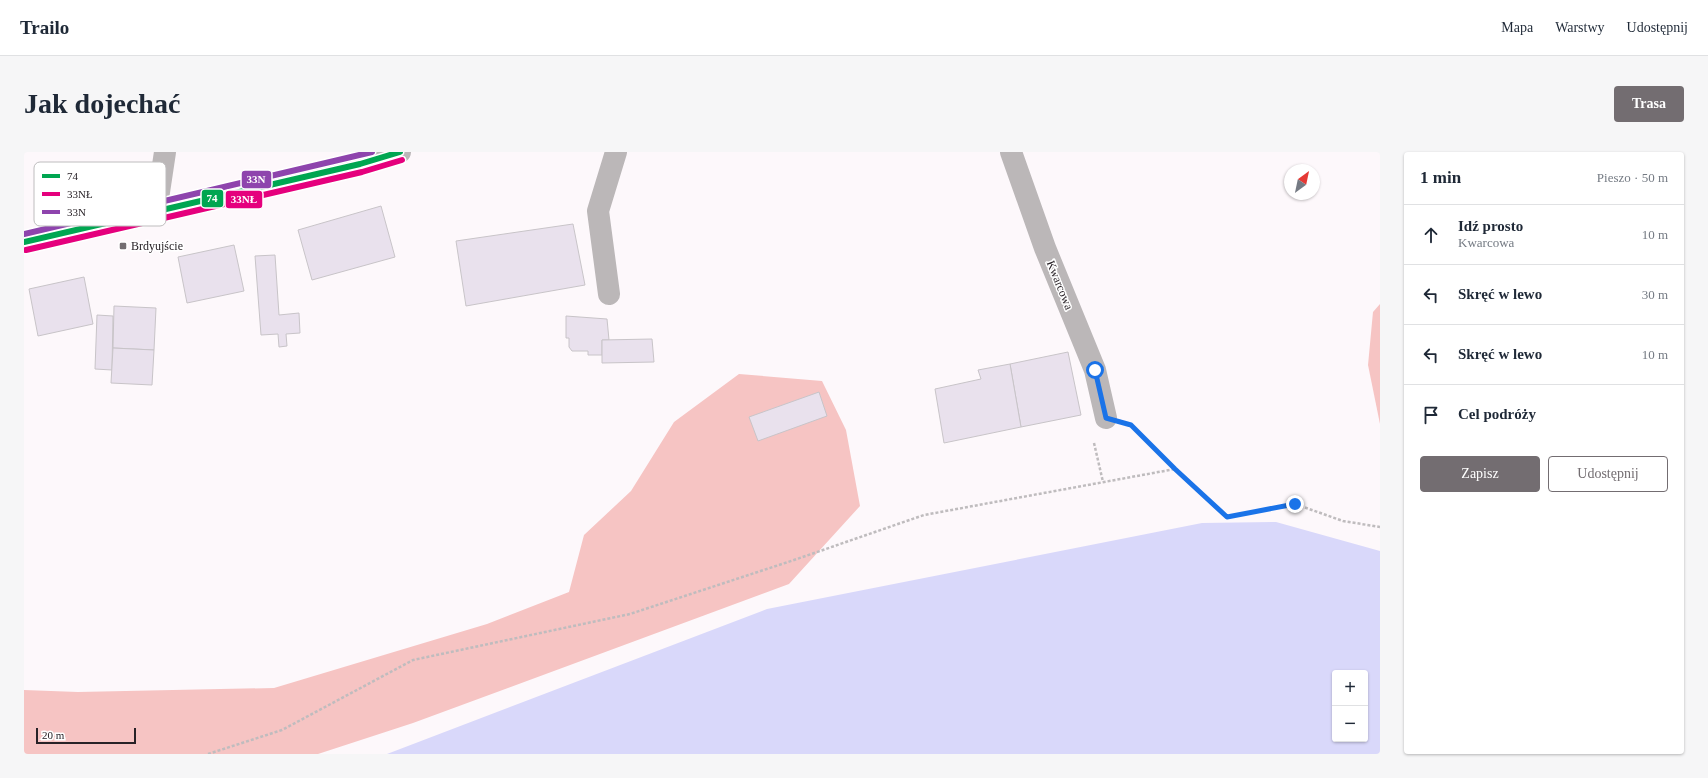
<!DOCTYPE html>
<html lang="pl">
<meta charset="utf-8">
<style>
body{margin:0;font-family:Georgia,serif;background:#f6f6f7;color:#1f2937}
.controls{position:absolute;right:12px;bottom:12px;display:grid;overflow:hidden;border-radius:4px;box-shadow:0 1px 3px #0004}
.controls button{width:36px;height:36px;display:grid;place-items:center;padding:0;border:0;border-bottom:1px solid #e0e1e3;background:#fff;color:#1f2937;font:20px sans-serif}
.compass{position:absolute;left:1260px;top:12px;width:36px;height:36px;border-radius:50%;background:#fff;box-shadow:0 1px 3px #0004;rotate:33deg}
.scale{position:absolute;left:12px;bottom:10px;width:100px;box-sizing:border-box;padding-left:4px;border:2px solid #282227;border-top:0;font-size:11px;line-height:14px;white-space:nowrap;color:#282227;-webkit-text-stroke:3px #fff;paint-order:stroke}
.stop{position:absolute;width:12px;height:12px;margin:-9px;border:3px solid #1a73e8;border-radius:50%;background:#fff}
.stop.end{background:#1a73e8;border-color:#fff;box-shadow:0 1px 4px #0008}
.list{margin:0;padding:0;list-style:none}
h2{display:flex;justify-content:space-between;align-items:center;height:52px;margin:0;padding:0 16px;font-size:17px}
h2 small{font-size:13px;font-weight:400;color:#747a83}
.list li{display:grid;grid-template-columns:26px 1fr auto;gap:12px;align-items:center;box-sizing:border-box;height:60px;padding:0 16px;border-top:1px solid #e0e1e3}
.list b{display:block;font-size:15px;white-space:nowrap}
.list p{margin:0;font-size:13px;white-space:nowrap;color:#747a83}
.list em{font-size:13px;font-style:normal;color:#747a83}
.actions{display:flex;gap:8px;padding:12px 16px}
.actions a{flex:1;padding:9px 0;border:1px solid #736d71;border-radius:4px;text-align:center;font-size:14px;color:#736d71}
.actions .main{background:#736d71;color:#fff}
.icon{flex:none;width:22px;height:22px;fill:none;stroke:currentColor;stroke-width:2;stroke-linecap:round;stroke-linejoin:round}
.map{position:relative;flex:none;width:1356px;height:602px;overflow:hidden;border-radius:4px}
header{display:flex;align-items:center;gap:24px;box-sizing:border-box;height:56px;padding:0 20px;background:#fff;border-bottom:1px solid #e0e1e3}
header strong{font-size:19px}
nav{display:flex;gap:22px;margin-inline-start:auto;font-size:14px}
.intro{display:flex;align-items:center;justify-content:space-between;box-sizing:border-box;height:96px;padding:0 24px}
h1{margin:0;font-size:28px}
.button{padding:10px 18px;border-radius:4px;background:#736d71;color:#fff;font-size:14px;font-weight:700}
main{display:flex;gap:24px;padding:0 24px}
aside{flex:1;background:#fff;border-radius:4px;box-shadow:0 1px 3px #0004}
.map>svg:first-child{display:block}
</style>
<header>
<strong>Trailo</strong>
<nav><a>Mapa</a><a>Warstwy</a><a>Udostępnij</a></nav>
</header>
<div class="intro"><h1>Jak dojechać</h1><a class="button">Trasa</a></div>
<main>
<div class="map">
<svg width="1356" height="602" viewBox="0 0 1356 602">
<rect width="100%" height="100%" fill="#fdf8fb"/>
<g fill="#f6c4c3">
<path d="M1356,152V272L1344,213L1349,160Z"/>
<path d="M715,222L798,229L822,278L836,354L765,432L389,571L294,602H0V538L54,540L250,536L463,472L545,440L560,383L607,339L650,270Z"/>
</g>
<path fill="#d9d8fa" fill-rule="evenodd" d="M1252,370L1356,399V602H363L743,457L1178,371ZM1311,521H1341V587H1311Z"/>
<g fill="#e9e1ed" stroke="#c8c4c8">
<path d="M357,54L371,105L288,128L274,78Z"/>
<path d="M549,72L561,133L442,154L432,89Z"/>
<path d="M210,93L220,139L163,151L154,105Z"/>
<path d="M251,103L255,163L275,161L276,181L262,182L263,194L255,195L254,182L237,183L231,104Z"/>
<path d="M60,125L69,172L14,184L5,137Z"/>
<path d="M90,154L132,156L130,198L89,196Z"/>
<path d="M73,163L89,164L88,218L71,217Z"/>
<path d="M542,164L583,167L585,188H578V203H564V199H548L545,195V186H542Z"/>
<path d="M628,187L630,210L578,211V188Z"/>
<path d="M89,196L130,198L128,233L87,231Z"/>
<path d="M1044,200L1057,263L997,275L986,212Z"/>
<path d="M986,212L997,275L920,291L911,237L957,227L954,218Z"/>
<path d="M795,240L803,264L734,289L725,265Z"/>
</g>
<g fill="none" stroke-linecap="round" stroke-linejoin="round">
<g stroke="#bfbcbe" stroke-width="2.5" stroke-dasharray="3 2" stroke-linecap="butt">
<path d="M1109,275L1151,317L1203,365L1271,352L1319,369L1356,375"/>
<path d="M1070,291L1079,330"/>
<path d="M184,602L258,578L389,508L606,462L770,408L900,363L1151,317"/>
</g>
<g stroke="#bbb7b8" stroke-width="22">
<path d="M987,0L1021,96L1071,218L1082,266"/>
<path d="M132,60L141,0"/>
<path d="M0,90L336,12L376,0"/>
<path d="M585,142L574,59L592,0"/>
</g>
<g stroke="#fff" stroke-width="9">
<path id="bus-1" d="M0,90L336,12L376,0"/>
</g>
<g stroke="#fff" stroke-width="9">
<path id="bus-2" d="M2,98L338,20L378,8"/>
</g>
<g stroke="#fff" stroke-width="9">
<path id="bus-3" d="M0,82L348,0"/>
</g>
<use href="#bus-1" stroke="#00a651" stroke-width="6"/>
<use href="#bus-2" stroke="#e5007d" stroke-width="6"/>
<use href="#bus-3" stroke="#8e44ad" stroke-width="6"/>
</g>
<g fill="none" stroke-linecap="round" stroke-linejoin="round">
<path stroke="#1a73e8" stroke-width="5" d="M1071,218L1082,266L1107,273L1151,317L1203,365L1271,352"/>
</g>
<rect fill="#736d71" stroke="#fff" stroke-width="1.5" x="95" y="90" width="8" height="8" rx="2"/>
<g text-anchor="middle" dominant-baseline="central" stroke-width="3" stroke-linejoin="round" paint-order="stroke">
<g font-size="12" fill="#282227" stroke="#fff" text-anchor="start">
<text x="107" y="94">Brdyujście</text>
</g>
<g font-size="12" fill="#282227" stroke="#fff">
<text transform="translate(1036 133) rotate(68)">Kwarcowa</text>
</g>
</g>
<rect x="10" y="10" width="132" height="64" rx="6" fill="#fff" stroke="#bebdbe" stroke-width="1"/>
<rect x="18" y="22" width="18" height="4" fill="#00a651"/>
<rect x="18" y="40" width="18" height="4" fill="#e5007d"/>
<rect x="18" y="58" width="18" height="4" fill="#8e44ad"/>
<g font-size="11" fill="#282227">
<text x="43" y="28">74</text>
<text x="43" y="46">33NŁ</text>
<text x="43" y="64">33N</text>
</g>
<g stroke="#fff" stroke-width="1.5">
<rect x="217" y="18" width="31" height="19" rx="4" fill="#8e44ad"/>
<rect x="177" y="37" width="23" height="19" rx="4" fill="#00a651"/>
<rect x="201" y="38" width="38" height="19" rx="4" fill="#e5007d"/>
</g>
<g font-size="11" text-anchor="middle" font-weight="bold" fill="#fff">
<text x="232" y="31">33N</text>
<text x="188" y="50">74</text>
<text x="220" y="51">33NŁ</text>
</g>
</svg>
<div class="controls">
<button>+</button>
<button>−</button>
</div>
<svg class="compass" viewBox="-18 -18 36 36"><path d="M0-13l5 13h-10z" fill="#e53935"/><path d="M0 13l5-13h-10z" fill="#747a83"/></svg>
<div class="scale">20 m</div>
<div class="stop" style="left:1071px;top:218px"></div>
<div class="stop end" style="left:1271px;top:352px"></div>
</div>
<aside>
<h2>1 min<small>Pieszo · 50 m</small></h2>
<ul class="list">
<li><svg class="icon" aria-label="ahead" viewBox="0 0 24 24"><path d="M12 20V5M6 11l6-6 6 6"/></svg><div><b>Idź prosto</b><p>Kwarcowa</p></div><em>10 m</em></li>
<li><svg class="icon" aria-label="left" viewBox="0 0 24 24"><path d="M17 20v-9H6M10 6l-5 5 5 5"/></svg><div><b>Skręć w lewo</b></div><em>30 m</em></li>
<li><svg class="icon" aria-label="left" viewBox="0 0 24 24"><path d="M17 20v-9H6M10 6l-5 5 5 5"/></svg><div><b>Skręć w lewo</b></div><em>10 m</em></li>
<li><svg class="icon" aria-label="arrive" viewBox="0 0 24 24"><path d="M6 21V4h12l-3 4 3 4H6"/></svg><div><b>Cel podróży</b></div></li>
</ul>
<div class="actions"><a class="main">Zapisz</a><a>Udostępnij</a></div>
</aside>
</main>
